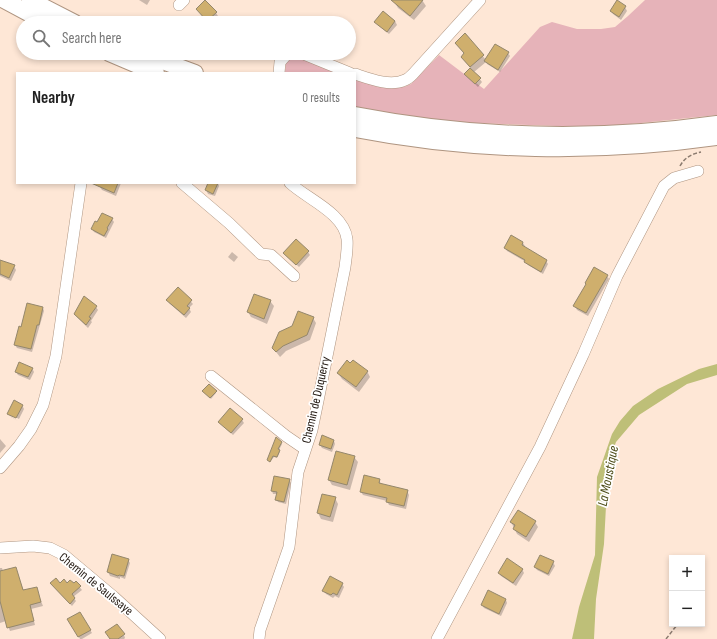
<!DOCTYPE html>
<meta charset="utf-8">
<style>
body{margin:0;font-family:"Sofia Sans Condensed",sans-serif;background:#f2f2f2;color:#222}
.controls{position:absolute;right:12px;bottom:12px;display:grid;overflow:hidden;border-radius:0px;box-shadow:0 2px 6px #0003}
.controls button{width:36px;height:36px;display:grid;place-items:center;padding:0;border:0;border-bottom:1px solid #e0e0e0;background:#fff;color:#222;font:20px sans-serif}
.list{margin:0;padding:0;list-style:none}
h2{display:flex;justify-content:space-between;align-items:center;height:52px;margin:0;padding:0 16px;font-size:17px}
h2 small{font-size:13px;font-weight:400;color:#767676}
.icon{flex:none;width:22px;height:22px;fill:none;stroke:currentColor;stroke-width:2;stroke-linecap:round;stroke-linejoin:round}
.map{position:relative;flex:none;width:717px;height:639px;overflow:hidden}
.search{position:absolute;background:#fff;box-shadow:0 2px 6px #0003;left:16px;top:16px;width:340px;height:44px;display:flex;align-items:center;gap:10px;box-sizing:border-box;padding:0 14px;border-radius:22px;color:#767676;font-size:15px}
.panel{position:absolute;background:#fff;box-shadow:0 2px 6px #0003;left:16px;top:72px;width:340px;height:112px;border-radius:0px}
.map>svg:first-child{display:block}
</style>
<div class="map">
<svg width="717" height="639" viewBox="0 0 717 639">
<rect width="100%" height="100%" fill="#fee7d6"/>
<g fill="#e6b3b9">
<path d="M645,0H717V115L612,126H557L416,121L355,109V78L404,87L411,84L439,55L484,89L540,27L552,22L577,29H601L615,27L628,16Z"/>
<path d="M295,56L341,73H285L286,61Z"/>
</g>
<path fill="#bebf78" d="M717,364V375L687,384L639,415L616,442L609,462L607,487L604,544L596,599L594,639H572L579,607L595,555L597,477L612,434L620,421L633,406L658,389L699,369Z"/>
<g fill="#0003">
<path d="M139,0H150L147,5Z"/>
<path d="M398,0H422L426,6L414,20L398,8L395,3Z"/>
<path d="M617,2L625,7L627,11L621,20L613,14L611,11Z"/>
<path d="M197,9L216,13L218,16L209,23Z"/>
<path d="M384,12L395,21L397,25L389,34L378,25L376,22Z"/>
<path d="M465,35L486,60L508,53L510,56L500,72L487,64L486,62L474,72L482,82L478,87L465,74L471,69L462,57L464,54L456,43Z"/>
<path d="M102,183H121L116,196L102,190L100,187Z"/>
<path d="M209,183H218L219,186L215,196L208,194L206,190Z"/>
<path d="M112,219L114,222L106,238L94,232L92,229Z"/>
<path d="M523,243L525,246L524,248L546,261L548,264L543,274L528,265L526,262L507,251L505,248Z"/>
<path d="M232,252L238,257L234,262L228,257Z"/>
<path d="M308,252L310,255L299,267L287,256Z"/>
<path d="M0,261L14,266L16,270L11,281L0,276Z"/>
<path d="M607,276L609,279L588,316L577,310L575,306L587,285Z"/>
<path d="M178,288L193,304L189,308L191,312L186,318L169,303Z"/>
<path d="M270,301L274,306L267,324L251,317L248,312Z"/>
<path d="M96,307L98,310L91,321L92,322L88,328L77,317L75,314Z"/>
<path d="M43,308L44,311L32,352L17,348L15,345L22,328Z"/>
<path d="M313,318L316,323L310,340L286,351L280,357L273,348Z"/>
<path d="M350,365L367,371L370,377L359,392L342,379L338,373Z"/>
<path d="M32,368L34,372L30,380L18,375L16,372Z"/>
<path d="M204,392H216V393L211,399Z"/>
<path d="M22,405L24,409L19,419L10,414V416L18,421L11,417L9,414Z"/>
<path d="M242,420L244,423L233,435L219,422Z"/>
<path d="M0,439L6,446L0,453Z"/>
<path d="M334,441L335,444L332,452L322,448L320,445Z"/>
<path d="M282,443V444L279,450L280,452L277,458L274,457L270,462L268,460Z"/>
<path d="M354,457L358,462L350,490L332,485L329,480Z"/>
<path d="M289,480L291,483L286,504L278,502L276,499L278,494H273L272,491Z"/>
<path d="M379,480L381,484L407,491L409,495L406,509L389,505L387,501L363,495L361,492Z"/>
<path d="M323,495L335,498L338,504L333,522L321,519L318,513Z"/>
<path d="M511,522H535L538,527L529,542L517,534Z"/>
<path d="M113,555L128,560L130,563L125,579L120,577V579L110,576L108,572Z"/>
<path d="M553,562L555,566L549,576L537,570L535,567Z"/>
<path d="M0,568H2L3,571L15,568L24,591L36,588L43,606L31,609L35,625L10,631L6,621L0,623Z"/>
<path d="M522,569L524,573L516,586L501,576L499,573Z"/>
<path d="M76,583L82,590L73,597L76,601L72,606L53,586L73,585Z"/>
<path d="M342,584L344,587L339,598L335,596L333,598L326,594L324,591Z"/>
<path d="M506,600L507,603L501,616L484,608L482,605Z"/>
<path d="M80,613L92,633L82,639H80L69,620Z"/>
<path d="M124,635L125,638L124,639H111Z"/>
</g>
<g fill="#cfaf6d" stroke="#94876c">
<path d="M205,0L217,12L207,21L196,9Z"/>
<path d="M391,0H423L410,16Z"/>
<path d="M617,0L626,6L619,17L610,11Z"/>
<path d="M383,11L395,21L387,32L374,22Z"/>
<path d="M465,33L484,55L470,67L461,57L464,53L455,43Z"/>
<path d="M495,44L509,52L498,70L484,61Z"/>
<path d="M470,68L481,78L475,84L464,74Z"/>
<path d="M91,183H118L114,193Z"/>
<path d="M208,183H218L213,194L205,190Z"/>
<path d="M102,213L113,218L107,228L108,229L104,236L91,229L95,221L97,222Z"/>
<path d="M511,235L523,242L522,245L547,260L541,272L524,262L525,260L504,248Z"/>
<path d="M296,239L309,251L296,265L283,253Z"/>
<path d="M0,260L15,265L9,278L0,274Z"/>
<path d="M594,267L608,275L586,313L573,306L586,284L585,283Z"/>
<path d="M178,287L192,300L187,306L190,308L184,315L166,300Z"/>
<path d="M254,294L271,300L264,319L247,312Z"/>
<path d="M84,296L97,306L89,317L91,318L86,325L74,314Z"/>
<path d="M27,303L43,307L39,325H37L31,349L14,345L19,326L21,327Z"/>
<path d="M298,311L314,317L307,335L283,346L276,352L272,348L279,332L292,326Z"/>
<path d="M347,360L350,363L353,360L368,371L356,387L337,373Z"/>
<path d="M19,362L33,368L28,377L15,372Z"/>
<path d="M209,384L217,391L210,398L202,391Z"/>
<path d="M14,400L23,405L16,418L7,414Z"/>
<path d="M230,408L243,419L231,433L218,422Z"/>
<path d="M322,435L334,440L331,449L319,445Z"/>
<path d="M276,437L282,442L278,449L280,450L277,457L273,456L270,462L267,460Z"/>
<path d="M336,451L355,456L347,485L328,480Z"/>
<path d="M364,475L380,479L379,483L408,490L404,506L386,502L387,498L360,492Z"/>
<path d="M274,476L290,479L284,502L275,500L277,492L271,491Z"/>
<path d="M322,494L336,497L330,517L317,513Z"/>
<path d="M518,510L536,521L526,537L513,529L515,525L510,522Z"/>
<path d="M112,554L129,559L124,576L119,575L118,576L107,572Z"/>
<path d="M540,555L554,561L548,574L534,567Z"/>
<path d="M507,558L523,569L513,583L498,573Z"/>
<path d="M16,567L23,590L37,587L41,602L30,605L34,621L7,628L0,601V571Z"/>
<path d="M330,576L343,583L337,595L333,593L331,595L322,591Z"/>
<path d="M56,578L60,583L64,579L67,583L70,580L74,583L76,581L81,586L72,594L75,598L70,604L50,583Z"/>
<path d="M488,590L506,599L499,614L481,605Z"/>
<path d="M80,612L91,630L78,637L67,619Z"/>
<path d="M117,624L125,634L118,639H110L105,632Z"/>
</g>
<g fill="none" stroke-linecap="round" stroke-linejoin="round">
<g stroke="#af9581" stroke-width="12">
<g id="minor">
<path d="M179,5L184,0"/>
<path d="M301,53L350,73"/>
<path d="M279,73L280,62L288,53"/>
<path d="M355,74C370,79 390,87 405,80C408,79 411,76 413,74L480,0"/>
<path d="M182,183L229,223L261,254L271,255L294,276"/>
<path d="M211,376L286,436L305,449"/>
<path d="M0,468L19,446L31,429L43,405L56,356L81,183"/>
<path d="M0,548L33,546L50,548L64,555L114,597L160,639"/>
<path d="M259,639L260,630L289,547L298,472L312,430L317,406L345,267C346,258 348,248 347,239C344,213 307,199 290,183"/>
<path d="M437,639L540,447L583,355L617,276L664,186L674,178L698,171"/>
</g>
</g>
<g stroke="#af9581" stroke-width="18">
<g id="highway">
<path d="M4,0L47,23"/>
<path d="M30,0L75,23"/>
<path d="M109,53L156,73"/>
<path d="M141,53L195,73"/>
<path d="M355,115C474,138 597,141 717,124"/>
<path d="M355,129C473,152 598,154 717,137"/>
</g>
</g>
<g stroke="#8b7b6f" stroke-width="1.5" stroke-dasharray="4 2" stroke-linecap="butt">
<path d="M680,166C685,157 692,154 701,152"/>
<path d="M666,639L677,625"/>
</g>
<use href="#minor" stroke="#fff" stroke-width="11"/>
<use href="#highway" stroke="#fff" stroke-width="16"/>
</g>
<g text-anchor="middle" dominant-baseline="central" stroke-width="3.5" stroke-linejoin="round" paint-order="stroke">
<g font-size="13" fill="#231912" stroke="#fff">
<text transform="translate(316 400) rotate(-77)">Chemin de Duquerry</text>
<text transform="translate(96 584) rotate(39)">Chemin de Saulssaye</text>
</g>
<g font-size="14" font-style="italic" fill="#4b4b15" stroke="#fff">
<text transform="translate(608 476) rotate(-79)">La Moustique</text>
</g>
</g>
</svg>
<div class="controls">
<button>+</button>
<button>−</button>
</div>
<div class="search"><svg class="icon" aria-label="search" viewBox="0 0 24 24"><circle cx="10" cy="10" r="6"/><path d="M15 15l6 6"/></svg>Search here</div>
<section class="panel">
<h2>Nearby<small>0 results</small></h2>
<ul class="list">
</ul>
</section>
</div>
